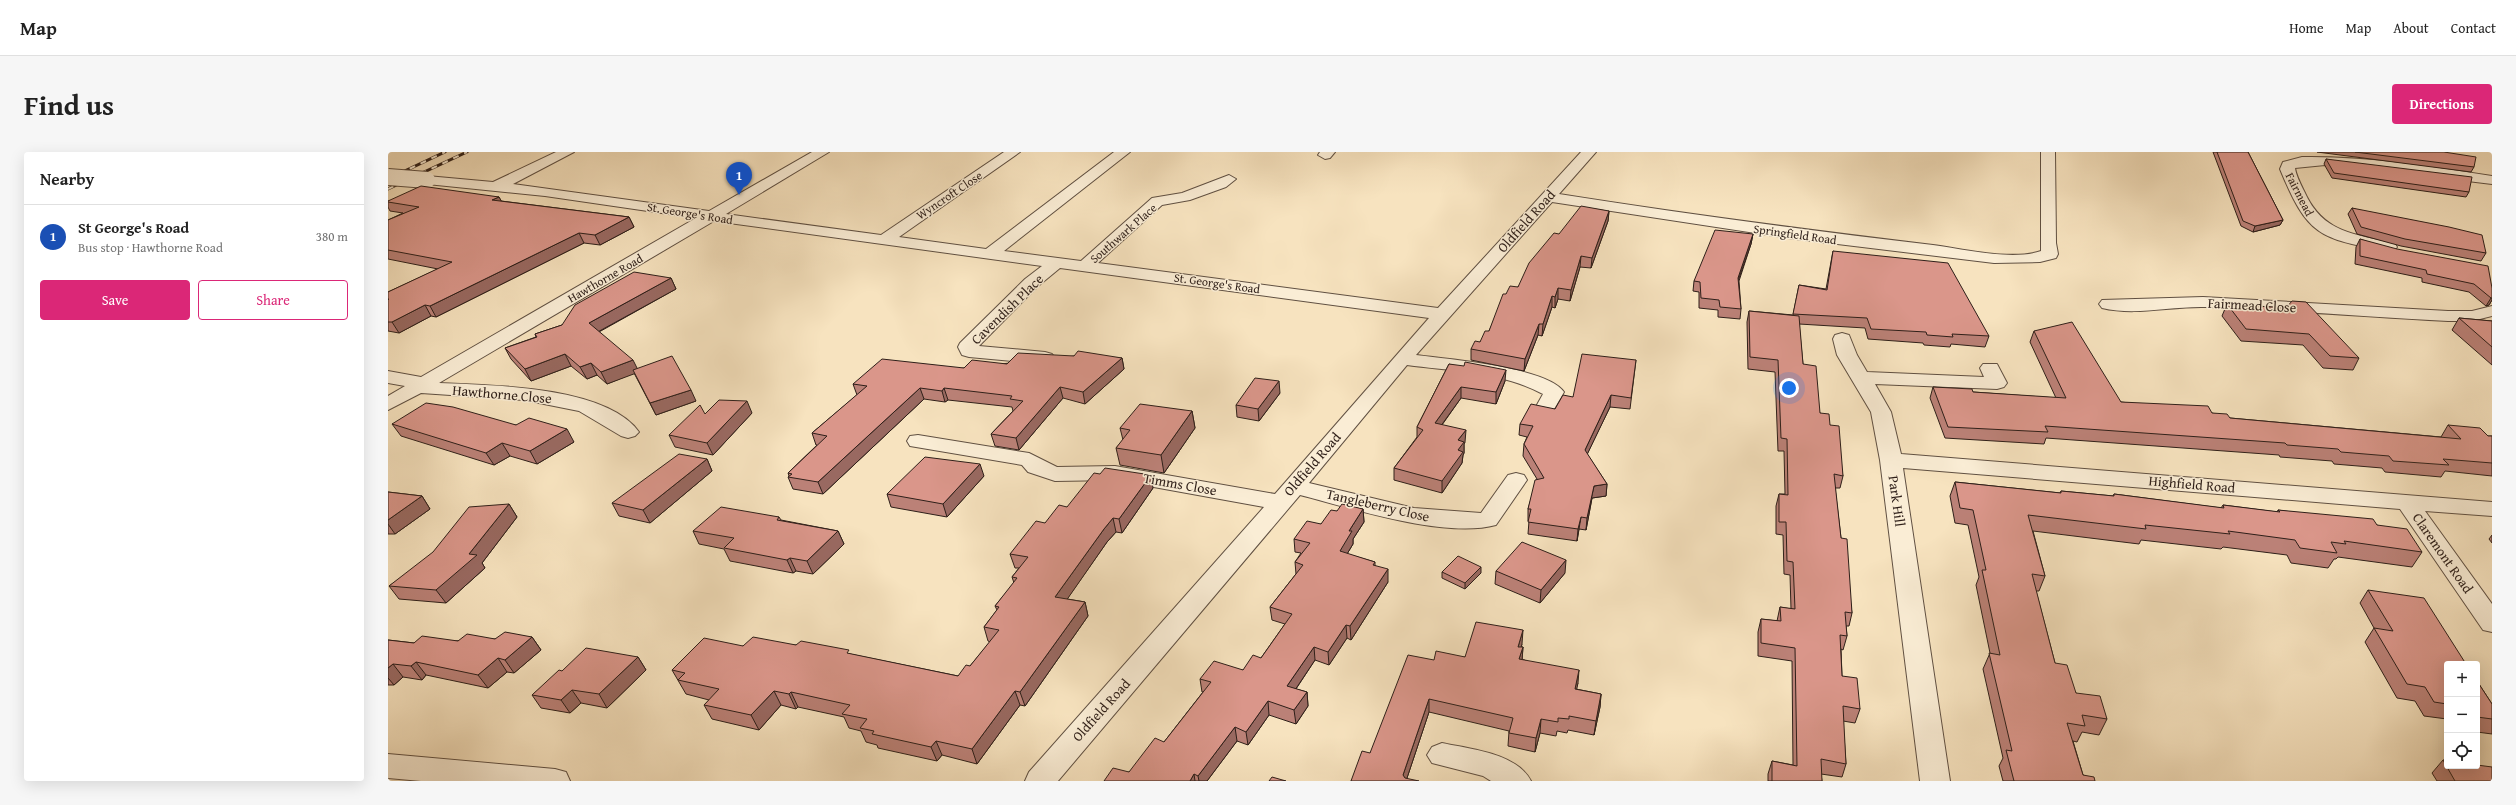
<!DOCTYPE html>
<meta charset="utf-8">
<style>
body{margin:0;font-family:"Gentium Book Plus",serif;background:#f6f6f6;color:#222}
.controls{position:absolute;right:12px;bottom:12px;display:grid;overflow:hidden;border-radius:4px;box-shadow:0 4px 16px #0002}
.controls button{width:36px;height:36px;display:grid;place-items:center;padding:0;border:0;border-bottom:1px solid #e0e0e0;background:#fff;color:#222;font:20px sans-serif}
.you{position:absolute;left:1401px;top:236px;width:14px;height:14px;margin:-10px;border:3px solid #fff;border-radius:50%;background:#1a73e8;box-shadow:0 0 0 6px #1a73e833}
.badge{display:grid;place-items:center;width:26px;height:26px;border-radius:50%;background:#db2777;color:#fff;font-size:13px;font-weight:700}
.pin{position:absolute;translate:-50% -33px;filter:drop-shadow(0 1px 2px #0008)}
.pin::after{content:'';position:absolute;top:21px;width:14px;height:12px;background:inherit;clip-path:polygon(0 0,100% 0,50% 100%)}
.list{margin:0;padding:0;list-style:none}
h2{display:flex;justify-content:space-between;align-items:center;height:52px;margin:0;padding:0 16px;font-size:17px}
h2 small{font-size:13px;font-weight:400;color:#767676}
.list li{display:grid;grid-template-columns:26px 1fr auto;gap:12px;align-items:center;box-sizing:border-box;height:64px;padding:0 16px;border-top:1px solid #e0e0e0}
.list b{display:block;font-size:15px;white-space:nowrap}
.list p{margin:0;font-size:13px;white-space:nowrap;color:#767676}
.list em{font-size:13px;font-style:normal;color:#767676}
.actions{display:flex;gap:8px;padding:12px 16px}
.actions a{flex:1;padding:9px 0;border:1px solid #db2777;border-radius:4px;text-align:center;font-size:14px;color:#db2777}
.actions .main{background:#db2777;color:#fff}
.icon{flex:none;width:22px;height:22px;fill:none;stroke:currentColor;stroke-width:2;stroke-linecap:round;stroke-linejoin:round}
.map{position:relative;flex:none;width:2104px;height:629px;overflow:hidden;border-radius:4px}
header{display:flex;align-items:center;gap:24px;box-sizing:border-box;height:56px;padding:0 20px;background:#fff;border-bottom:1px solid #e0e0e0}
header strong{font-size:19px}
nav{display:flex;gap:22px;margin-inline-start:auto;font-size:14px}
.intro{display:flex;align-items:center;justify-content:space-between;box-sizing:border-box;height:96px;padding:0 24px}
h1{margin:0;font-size:28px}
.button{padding:10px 18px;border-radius:4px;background:#db2777;color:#fff;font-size:14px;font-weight:700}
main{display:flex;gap:24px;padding:0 24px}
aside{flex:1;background:#fff;border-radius:4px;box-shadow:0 4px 16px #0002}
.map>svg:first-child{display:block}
</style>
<header>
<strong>Map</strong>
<nav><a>Home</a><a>Map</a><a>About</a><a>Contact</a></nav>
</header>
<div class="intro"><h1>Find us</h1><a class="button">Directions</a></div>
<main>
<aside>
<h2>Nearby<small></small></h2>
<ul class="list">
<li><span class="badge" style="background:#1a4fb4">1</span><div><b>St George's Road</b><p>Bus stop · Hawthorne Road</p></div><em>380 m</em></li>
</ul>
<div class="actions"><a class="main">Save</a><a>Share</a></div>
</aside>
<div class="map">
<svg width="2104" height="629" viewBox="0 0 2104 629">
<rect width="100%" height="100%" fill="#f7e3bf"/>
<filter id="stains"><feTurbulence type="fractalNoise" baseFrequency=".005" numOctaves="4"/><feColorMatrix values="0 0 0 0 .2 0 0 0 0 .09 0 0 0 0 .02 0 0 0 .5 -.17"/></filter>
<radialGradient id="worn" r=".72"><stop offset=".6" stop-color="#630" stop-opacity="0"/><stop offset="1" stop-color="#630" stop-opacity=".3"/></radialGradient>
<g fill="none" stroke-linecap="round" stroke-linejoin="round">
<g stroke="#605042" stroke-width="2">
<g id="minor">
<path d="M168,0H186L125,32L321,59L424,0H441L338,62L493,83L616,0H632L511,85L598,97L726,0H742L616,99L693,109L764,46L794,41L841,23L848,27L838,35L802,48L774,53L710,111L1050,156L1193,0H1208L1171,42C1296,62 1420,78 1545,93C1576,97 1624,109 1653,99V0H1667L1668,91L1670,102L1668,106L1652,110L1606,111L1400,86L1164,50L1028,203C1059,207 1159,215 1176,240L1162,264L1155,266L1148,264L1145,260L1155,242C1114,220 1064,219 1019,213L921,331L1026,356L1093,361L1120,323L1128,321L1136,323L1139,328L1108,373C1057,387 963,356 912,343L670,629H637L641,620L876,355L727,328L667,329L640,320L634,313L522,294L519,289L522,284L530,283L641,301L669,315L727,314L887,342L1041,166L672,116L649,135L591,194L657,200L664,202L667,206L664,210L657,212L581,205L574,203L570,195L572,191L637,127L654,114L326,69L51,231C102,233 219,234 251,280L247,284L240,286L233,284L191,259L136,248L33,241L0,258V244L17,234L0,231V219L33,225L308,66L157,44L39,32L32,28L39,24L105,30Z"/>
<path d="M932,0H947L942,6L937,7L930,3Z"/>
<path d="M1914,5C1978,4 2041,14 2104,24V32L1965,15L1937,13L1907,16C1908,23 1912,31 1916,39C1935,82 1966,81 2007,92L2009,95L2007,98L2001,100C1931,86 1920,85 1892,17L1895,10Z"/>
<path d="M1815,145L2060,159H2084L2104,154V164L2084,169H2060C1979,165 1898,158 1817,155C1783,154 1748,164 1714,156L1711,152L1714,148Z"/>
<path d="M1454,181L1461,183L1469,203L1479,220L1596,225L1592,216L1595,212H1609L1619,231L1616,235L1609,237L1487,232L1503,260L1513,302L2104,350V364L2037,359L2104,452V480L2095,478L2012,357L1515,316L1562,629H1532L1492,308L1483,260L1449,203L1445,187L1447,183Z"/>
<path d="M1054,591C1082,597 1129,601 1143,629H1103L1095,624L1044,611L1039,603L1044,595Z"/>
<path d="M0,602L167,617L178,620L182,629H33L0,626Z"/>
</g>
</g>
<use href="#minor" fill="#faedd5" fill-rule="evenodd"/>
<g stroke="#2e1f19" stroke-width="3">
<g id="rail">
<path d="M0,27L57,0"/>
<path d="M0,37L79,0"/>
</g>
</g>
<use href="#rail" stroke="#faedd5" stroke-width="2" stroke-dasharray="6" stroke-linecap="butt"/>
<g stroke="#605042" stroke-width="18" stroke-linecap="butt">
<path id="minor-bridge" d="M0,25L39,28"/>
</g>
<use href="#minor-bridge" stroke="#faedd5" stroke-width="16"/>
</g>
<g fill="#bb8177" stroke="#2e1f19">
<path d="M1825,0H1860L1895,68L1892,73L1865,80L1853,74Z"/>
<path d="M1929,0H2056L2086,15L2083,20Z"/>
<path d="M1938,7L2081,40L2078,45L1944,26L1936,12Z"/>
<path d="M111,45L113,49L241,65L246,75L212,93L196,91L48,165L43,164L11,181L0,179V140L50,117L0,107V68L15,61L2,59L0,55V49Z"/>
<path d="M1964,56L2098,101L2093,109L2013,94L1969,82L1960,62Z"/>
<path d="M1221,59L1220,69L1203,116L1192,115L1182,149L1170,147L1167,156L1164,155L1154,184L1150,183L1136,219L1083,208V197L1092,190L1101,179L1118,142L1130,135L1171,82Z"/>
<path d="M1365,82L1363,92L1351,129L1353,157L1352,167L1330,165V158L1311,156V140L1305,139L1306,129Z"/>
<path d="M1972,87L2104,136V148L2101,153L2098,154L2081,140L2034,130V126L1967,112L1968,95Z"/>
<path d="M1445,99L1601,184L1597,195L1563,192L1562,195L1536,193L1535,191L1480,187L1477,176L1411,172L1415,212L1432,261L1442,273L1455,324L1452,336H1447L1453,386L1464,461L1461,474H1458L1459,484L1455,498L1453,497L1454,524L1472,557L1467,571L1455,569L1458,612L1454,625L1433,622L1434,629H1380V622L1384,609L1405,613L1404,509L1370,504V480L1373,467L1389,469L1392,455L1403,457L1402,423L1396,422L1395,383L1388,382V354L1391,342H1397L1396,299H1390L1387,220L1360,217L1359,170L1361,159L1405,163L1411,133L1438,137Z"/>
<path d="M283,126L288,137L211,180L249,217L308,249L268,263L246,221L219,232L209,223L199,227L183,214L143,229L123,207L117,196L148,185L147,182L174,173Z"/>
<path d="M1839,152L1898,156L1971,206L1965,218L1935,216L1915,193L1853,189L1834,164Z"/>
<path d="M2071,166L2104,169V213L2064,178Z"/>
<path d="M1646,179L1733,250L1824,261L1842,266L2053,285L2060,273L2100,284H2104V324L2057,319L2053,325L1997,320L1994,316L1946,312L1944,309L1892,305L1891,303L1658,286L1656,292L1557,286L1542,246L1545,235L1585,240L1668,246L1642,190Z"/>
<path d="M686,204L734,206L736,217L697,252L675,246L631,298L607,294L603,282L625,259L624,255L560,248L557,250L536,247L435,342L405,337L400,325L401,324L400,321L429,293H428L424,281L469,243L465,232L576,216Z"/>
<path d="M1248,208L1242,257L1222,255L1199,302L1219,332L1218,344L1204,346L1198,378L1191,377L1189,389L1140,382L1141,369H1140V357L1149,327L1135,304L1136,292L1139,285L1131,283L1132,272L1167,257L1185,245Z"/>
<path d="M1061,212L1117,229L1108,252L1073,246L1054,273L1077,290L1076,292V301L1075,303L1074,311L1054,341L1006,328V316L1029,285V275Z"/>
<path d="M892,241L871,269L849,265L848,253Z"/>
<path d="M804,259L807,276L776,321L732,313L728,296L735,288L732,276Z"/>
<path d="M364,261L325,303L287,295L281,283Z"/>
<path d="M4,272L128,273L186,290L149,312L122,304L106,313L13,284Z"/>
<path d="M319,307L324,319L262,371L231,364L224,351Z"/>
<path d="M596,324L559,365L503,355L499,342Z"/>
<path d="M1567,330L1672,341L1673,339L1725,344L1726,342L1833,356L1835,353L1889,360L1890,358L1989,373L2034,400L2024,415L1950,405L1948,407H1946L1940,416L1903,411L1899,403L1835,395L1833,397L1753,388L1751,392L1645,379L1657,424L1651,439H1648L1667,511L1688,541L1719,567L1711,583L1694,580L1689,590L1685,589L1695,623L1707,629H1615L1611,614L1615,606L1595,517L1602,501L1588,433L1591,425L1580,373L1567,371L1562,344Z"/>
<path d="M765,336L734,381L728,380L719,390L679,447L697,450L700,464L637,554L632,553L589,612L554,603L549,609L490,596L489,593L478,590L473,579L461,576L456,565L410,555L408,557L393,553L371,578L324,567L316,553L321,548L298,542L284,518L355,494L408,493L462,502L570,524L582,514L602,490L600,489L596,475L609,458L607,454L626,431L624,425L631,416H627L622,402L657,371L679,355Z"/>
<path d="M0,340L34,344L42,357L7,382H0Z"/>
<path d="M121,352L129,365L94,411L97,416L58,451L11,447L1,434Z"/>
<path d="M975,357L976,370L965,387V392L959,402L987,410V413L1000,430L963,488L959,486L941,513L927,508L908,537L919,540L920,554L908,572L881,563L860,593L849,589L819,629H716L741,620L776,590L815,540H814L812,527L855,518L873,506L897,472L884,468L882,455L908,422L907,410L913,401L907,400L906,387L933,372L949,359Z"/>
<path d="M391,365L393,368L450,379L456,392L425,422L408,419L405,421L342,409L336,397L311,392L305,379Z"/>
<path d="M2104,383V391L2101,387Z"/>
<path d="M1108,419L1177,421L1152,451L1107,432Z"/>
<path d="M1054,420L1093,421L1077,437L1054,426Z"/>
<path d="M1980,438L2059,512V567L2036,564L2027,549L2009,546L1977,490L1986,476L1972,451Z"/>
<path d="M144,485L153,498L126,521L119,520L100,536L38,523L34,528L15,525L6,533H0V488L26,491L107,487Z"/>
<path d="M1134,492L1133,495H1135L1134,507L1190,531L1188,537L1213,542L1212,555L1206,583L1180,578L1179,581L1169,579L1168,584L1152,581L1147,600L1120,594L1121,579L1041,560L1019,626L963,629L1046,508L1077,505Z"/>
<path d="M250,505L258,518L219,556L193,551L182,561L153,556L144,543L174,519Z"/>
<path d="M2089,529L2104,552V582L2089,580Z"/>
<path d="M2055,608L2104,629H2049L2044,621Z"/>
</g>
<g fill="#996961" stroke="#2e1f19">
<path d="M111,45L116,54L104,48Z"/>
<path d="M1221,59L1220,69L1203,116L1204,106Z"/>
<path d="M241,65L246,75L212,93L207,83Z"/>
<path d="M1895,68L1892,73L1865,80L1867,74Z"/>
<path d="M191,81L196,91L48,165L42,154Z"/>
<path d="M1365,82L1363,92L1348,135L1350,126Z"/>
<path d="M1193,104L1192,115L1182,149L1183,138Z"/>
<path d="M283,126L288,137L206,182L201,171Z"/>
<path d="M1170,136V147L1167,156V145Z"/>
<path d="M1164,144V155L1154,184L1155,172Z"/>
<path d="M2103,146H2104V148L2101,153L2098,154Z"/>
<path d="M37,153L43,164L11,181L4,170Z"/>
<path d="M1151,172L1150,183L1136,219L1137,207Z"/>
<path d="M177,202L183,214L143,229L137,217Z"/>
<path d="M734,206L736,217L697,252L695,240Z"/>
<path d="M245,208L251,220L219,232L213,220Z"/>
<path d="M203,211L209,223L199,227L192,215Z"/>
<path d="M1118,218L1117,229L1108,252V240Z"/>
<path d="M891,229L892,241L871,269L870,257Z"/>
<path d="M672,235L675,246L631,298L628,286Z"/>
<path d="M1073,235V246L1047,282V271Z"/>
<path d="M532,236L536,247L435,342L430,330Z"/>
<path d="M556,236L560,248L557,250L554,239Z"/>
<path d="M303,238L308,249L268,263L262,251Z"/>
<path d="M1223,243L1222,255L1196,309L1197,298Z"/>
<path d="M359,249L364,261L325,303L319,291Z"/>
<path d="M804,259L807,276L776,321L773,303Z"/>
<path d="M179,277L186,290L149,312L142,299Z"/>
<path d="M1078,278L1077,290L1076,292V301L1075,303L1074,311L1054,341V329L1070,288Z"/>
<path d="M114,291L122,304L106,313L98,301Z"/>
<path d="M319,307L324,319L262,371L255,358Z"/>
<path d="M592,312L596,324L559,365L555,352Z"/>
<path d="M763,323L765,336L734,381L731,367Z"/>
<path d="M1219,332L1218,344L1204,346L1198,378L1199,366L1206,334Z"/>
<path d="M34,344L42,357L7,382L0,372V368Z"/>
<path d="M121,352L129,365L94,411L97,416L58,451L48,438L81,402Z"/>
<path d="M975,357L976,370L965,387V392L953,412L952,399L961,379Z"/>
<path d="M1193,365L1189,389L1190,377Z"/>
<path d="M725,366L728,380L719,390L671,459L667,445L716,377Z"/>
<path d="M450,379L456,392L425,422L419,409Z"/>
<path d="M402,406L408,419L405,421L399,408Z"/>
<path d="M1178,408L1177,421L1152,451L1153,438Z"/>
<path d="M1093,415V421L1077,437V431Z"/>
<path d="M1000,417V430L963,488L962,474Z"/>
<path d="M697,450L700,464L637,554L632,540Z"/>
<path d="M958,473L959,486L941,513L940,500Z"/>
<path d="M1135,478L1134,492L1130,508V495Z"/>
<path d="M144,485L153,498L126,521L117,508Z"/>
<path d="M926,495L927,508L901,547L899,534Z"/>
<path d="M1135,495L1134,509L1131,507Z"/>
<path d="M250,505L258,518L219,556L211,542Z"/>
<path d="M110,506L119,520L100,536L90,523Z"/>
<path d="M28,510L38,523L34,528L23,514Z"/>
<path d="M5,512L15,525L6,533L0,526V516Z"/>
<path d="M1191,518L1190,531L1186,550L1187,537Z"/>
<path d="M184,538L193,551L182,561L173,548Z"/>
<path d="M386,539L393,553L371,578L363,563Z"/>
<path d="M627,539L632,553L589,612L584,597Z"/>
<path d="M403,540L410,555L408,557L401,542Z"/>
<path d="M919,540L920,554L908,572L906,558Z"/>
<path d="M1213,542L1212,555L1206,583L1208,569Z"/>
<path d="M1041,547V560L1018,629L1015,623Z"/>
<path d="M880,549L881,563L860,593L858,580Z"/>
<path d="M1153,567L1152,581L1147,600L1148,586Z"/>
<path d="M847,575L849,589L819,629H811L810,624Z"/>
<path d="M548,589L554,603L549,609L543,595Z"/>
<path d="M806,622L807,629H802Z"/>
</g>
<g fill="#da968a" stroke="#2e1f19">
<path d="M1829,0H1860L1895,68L1867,74L1855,69Z"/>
<path d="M1967,0H2056L2088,5L2086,15Z"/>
<path d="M1938,7L2084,25L2081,40L1946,21Z"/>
<path d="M33,34L111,45L104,48L241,65L207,83L191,81L42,154L37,153L4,170H0V148L1,147H0V140L64,110L0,98V68L31,55L0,50V49Z"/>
<path d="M1193,54L1221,59L1204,106L1193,104L1183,138L1170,136L1167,145L1164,144L1155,172H1151L1137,207L1083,197L1087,189L1092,190L1097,179H1101L1115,142H1118L1122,134L1130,135L1141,111L1166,81L1171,82Z"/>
<path d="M1964,56L2061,75L2094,83L2098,101L2017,87L1973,75Z"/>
<path d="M1327,78L1365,82L1350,126L1353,157L1332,155L1331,148L1313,146L1312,130L1306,129Z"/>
<path d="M1972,87L2009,97L2100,114L2104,136V146H2103L2086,132L2039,122L2038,118L1972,104Z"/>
<path d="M1445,99L1560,111L1601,184L1564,182L1565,185L1539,183L1538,180L1483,177L1479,166L1405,162L1411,133L1439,138Z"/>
<path d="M246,120L283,126L201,171L245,208L213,220L203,211L192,215L177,202L137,217L117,196L149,185L147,182L174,173L187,153Z"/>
<path d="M1904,149L1918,150L1971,206L1942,204L1921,182L1858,177L1839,152L1898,156Z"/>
<path d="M1361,159L1411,164L1415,212L1428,214L1432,261L1441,262L1442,273L1451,274L1455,324L1446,322L1453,386L1459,387L1464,461L1457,460L1459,484L1452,483L1454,524L1469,526L1472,557L1455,554L1458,612L1433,607L1434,629H1384V609L1409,614L1407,496L1373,491V467L1393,469L1392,455L1407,457L1405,410L1399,409L1398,370H1391V342L1400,343L1399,287L1393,286L1390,208L1362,205Z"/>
<path d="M2071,166L2104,169V195Z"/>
<path d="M1684,170L1733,250L1820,254L1824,261L1839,262L1842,266L2073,287L2060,273L2092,276L2100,284H2104V311L2055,307L2061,313L2005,309L2001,304L1953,300L1950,297L1899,293L1897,291L1657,274L1660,280L1560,275L1545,235L1584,237L1585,240L1678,246L1646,179Z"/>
<path d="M690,199L734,206L695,240L672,235L628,286L603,282L635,249L622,247L624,244L556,236L554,239L532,236L430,330L400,325L404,322L400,321L439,284L424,281L479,234L465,232L494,207L576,216L584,208L619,212L630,201L686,204Z"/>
<path d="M1194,202L1248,208L1243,246L1223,243L1197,298L1219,332L1206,334L1199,366L1193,365L1190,377L1140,370L1143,357H1140L1147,328L1156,326L1136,292L1145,274L1132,272L1143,252L1167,257L1175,243L1185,245Z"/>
<path d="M284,204L303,238L262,251L245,218Z"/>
<path d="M1077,210L1118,218L1108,240L1073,235L1047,271L1078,278L1070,288L1076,290L1070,298L1075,300L1054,329L1006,316L1035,278L1029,275L1061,212L1076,214Z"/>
<path d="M867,226L891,229L870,257L848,253Z"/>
<path d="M331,248L359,249L319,291L281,283L312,253L317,262Z"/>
<path d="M38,251L65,255L128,273L141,266L179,277L142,299L114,291L98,301L4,272Z"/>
<path d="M752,252L804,259L773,303L728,296L742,278L732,276Z"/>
<path d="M291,302L319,307L255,358L224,351Z"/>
<path d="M537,305L592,312L555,352L499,342Z"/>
<path d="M717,316L763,323L731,367L725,366L716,377L667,445L697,450L632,540L627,539L584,597L548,589L543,595L484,582L486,579L472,576L479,567L454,562L462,553L403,540L401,542L386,539L363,563L316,553L331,537L290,528L297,521L284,518L316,486L355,494L365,485L408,493L413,489L461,498L459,501L570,524L578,513L582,514L611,478L596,475L611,455L607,454L629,426L624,425L640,405L622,402L648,369L657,371L671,353L679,355L706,321L712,322Z"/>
<path d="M1567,330L1673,341V339L1726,344V342L1836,356L1835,353L1892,360L1890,358L1985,367L1989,373L2019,377L2034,400L1956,389L1958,392L1943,390L1949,401L1912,396L1907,388L1840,379L1842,382L1757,373L1758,377L1640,363L1657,424L1644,422L1667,511L1679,513L1688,541L1712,544L1719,567L1694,563L1697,574L1679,571L1695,623L1706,625L1707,629H1626L1618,598L1624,599L1601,501L1612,503L1594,418H1598L1585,358L1572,356Z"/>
<path d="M0,340L34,344L0,368Z"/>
<path d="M121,352L81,402L89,403L48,438L1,434L45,400L81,355Z"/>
<path d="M954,352L975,357L961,379H964L952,399L987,410L985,413L1000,417L962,474L958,473L940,500L926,495L899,534L919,540L906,558L880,549L858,580L847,575L810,624L806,622L802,629H716L725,616L741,620L767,586L776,590L823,530L812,527L826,509L855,518L865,503L873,506L904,462L882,455L915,413L907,410L922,391L906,387L919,369L933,372L943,358L949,359Z"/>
<path d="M333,355L391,365L389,368L450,379L419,409L402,406L399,408L336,396L346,386L305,379Z"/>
<path d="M1134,390L1178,408L1153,438L1108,419Z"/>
<path d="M1070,404L1093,415L1077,431L1054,420Z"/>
<path d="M1980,438L2036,446L2078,512H2059V552L2046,550L2037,535L2019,532L1986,476L2005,479Z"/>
<path d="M1088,470L1135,478L1130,495H1135L1131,507L1191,518L1187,537L1213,542L1208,569L1181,564V567L1170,566V570L1153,567L1148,586L1121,581L1125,566L1041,547L1015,623L1017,626L1031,629H963L974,599L982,601L1020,503L1046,508L1048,499L1077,505Z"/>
<path d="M117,480L144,485L117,508L110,506L90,523L28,510L23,514L5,512L0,516V488L26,491L34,484L70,489L79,482L107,487Z"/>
<path d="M198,496L250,505L211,542L184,538L173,548L144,543L171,518L174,519Z"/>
<path d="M2089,529L2104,552V567L2089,565Z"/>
<path d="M2055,608H2059V614H2089V613L2104,615V629H2067Z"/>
<path d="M884,625L898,629H881Z"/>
</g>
<g text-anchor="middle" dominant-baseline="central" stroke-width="3" stroke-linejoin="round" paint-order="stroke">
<g font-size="12" fill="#2e1f19" stroke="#faedd5">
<text transform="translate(1912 42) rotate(63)">Fairmead</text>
<text transform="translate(561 43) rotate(-34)">Wyncroft Close</text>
<text transform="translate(302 61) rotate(9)">St. George's Road</text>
<text transform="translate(735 81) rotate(-41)">Southwark Place</text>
<text transform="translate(1407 82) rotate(8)">Springfield Road</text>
<text transform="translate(217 126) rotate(-30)">Hawthorne Road</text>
<text transform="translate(829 131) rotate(8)">St. George's Road</text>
</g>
<g font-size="14" fill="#2e1f19" stroke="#faedd5">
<text transform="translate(1138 69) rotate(-48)">Oldfield Road</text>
<text transform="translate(1864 153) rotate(3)">Fairmead Close</text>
<text transform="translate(619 157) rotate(-44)">Cavendish Place</text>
<text transform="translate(114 242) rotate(5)">Hawthorne Close</text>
<text transform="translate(924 312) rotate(-49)">Oldfield Road</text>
<text transform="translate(792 332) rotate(10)">Timms Close</text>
<text transform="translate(1804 332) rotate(5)">Highfield Road</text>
<text transform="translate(1509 349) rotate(82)">Park Hill</text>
<text transform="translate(990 353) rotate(13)">Tangleberry Close</text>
<text transform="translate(2055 401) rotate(55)">Claremont Road</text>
<text transform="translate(713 558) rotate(-48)">Oldfield Road</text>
</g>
</g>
<rect width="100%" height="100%" filter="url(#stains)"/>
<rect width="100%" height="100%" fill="url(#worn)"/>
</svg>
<div class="controls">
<button>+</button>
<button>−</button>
<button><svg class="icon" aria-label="locate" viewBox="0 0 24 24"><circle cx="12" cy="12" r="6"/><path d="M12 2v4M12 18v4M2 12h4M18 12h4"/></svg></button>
</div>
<div class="you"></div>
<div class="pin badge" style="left:351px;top:43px;background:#1a4fb4">1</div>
</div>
</main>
